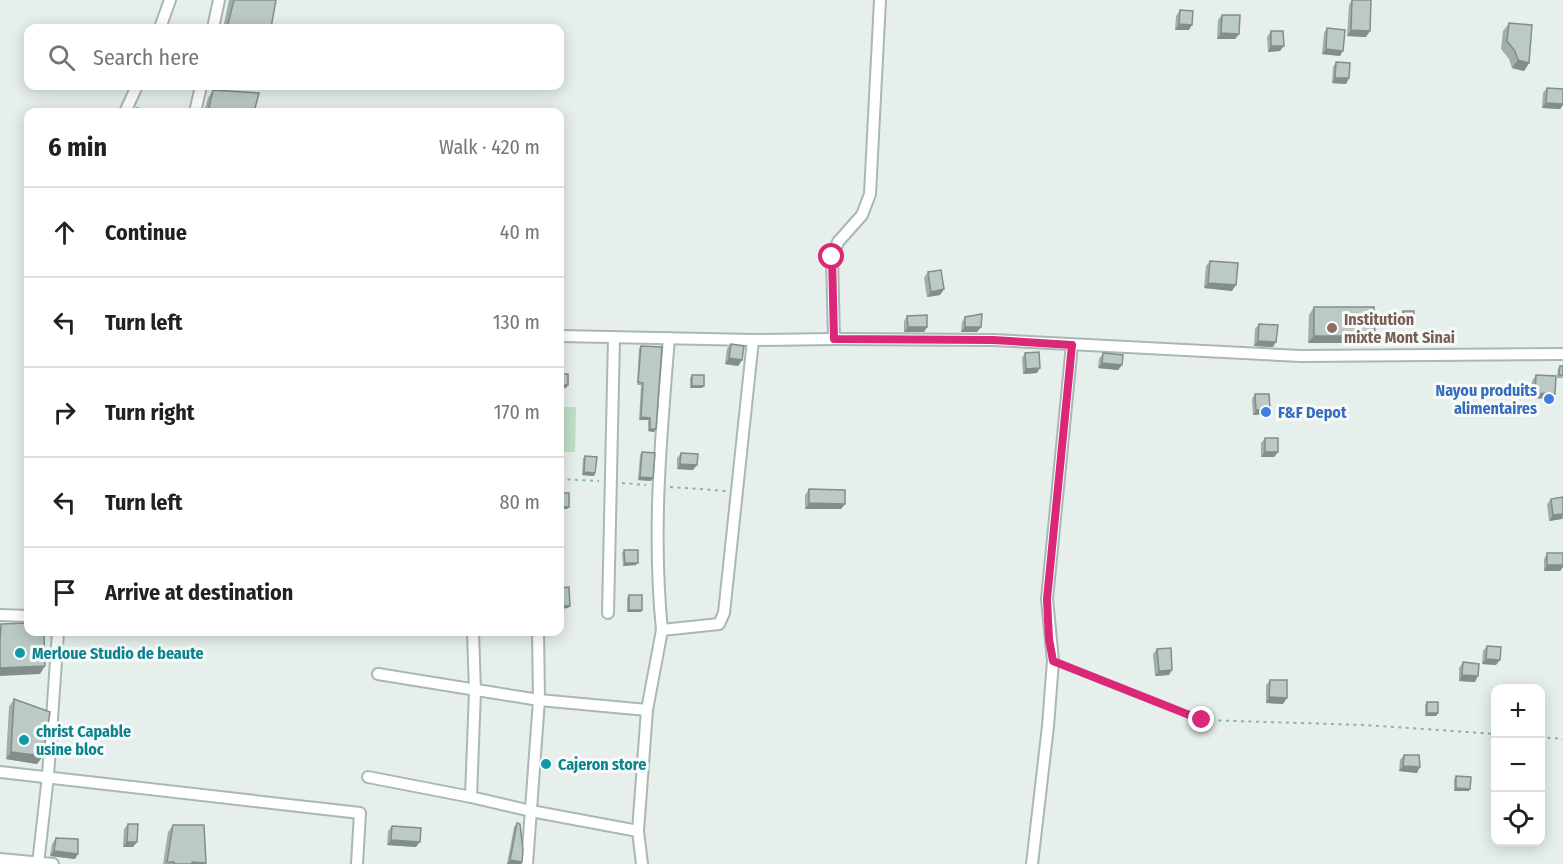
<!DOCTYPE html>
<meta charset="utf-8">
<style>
body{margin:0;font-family:"Fira Sans Condensed",sans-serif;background:#f2f2f2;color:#202124}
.controls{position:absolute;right:18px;bottom:18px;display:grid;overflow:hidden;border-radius:12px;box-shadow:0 3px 15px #0003}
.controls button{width:54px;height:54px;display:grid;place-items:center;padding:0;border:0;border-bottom:2px solid #e0e0e0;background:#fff;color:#202124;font:30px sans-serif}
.stop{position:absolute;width:18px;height:18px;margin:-14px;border:4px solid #db2777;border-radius:50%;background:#fff}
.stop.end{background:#db2777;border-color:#fff;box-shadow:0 2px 6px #0008}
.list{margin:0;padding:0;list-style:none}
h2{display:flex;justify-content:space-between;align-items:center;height:78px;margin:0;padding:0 24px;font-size:26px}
h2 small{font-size:20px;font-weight:400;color:#757577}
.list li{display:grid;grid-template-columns:39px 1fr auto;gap:18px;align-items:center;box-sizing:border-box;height:90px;padding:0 24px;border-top:2px solid #e0e0e0}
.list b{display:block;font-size:22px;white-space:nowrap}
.list em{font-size:20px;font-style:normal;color:#757577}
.icon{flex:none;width:33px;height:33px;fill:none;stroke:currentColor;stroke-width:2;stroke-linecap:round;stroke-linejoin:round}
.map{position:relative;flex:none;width:1563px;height:864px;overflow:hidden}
.search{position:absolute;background:#fff;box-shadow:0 3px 15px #0003;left:24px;top:24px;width:540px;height:66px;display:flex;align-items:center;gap:15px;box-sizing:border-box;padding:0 21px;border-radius:12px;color:#757577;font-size:22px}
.panel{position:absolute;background:#fff;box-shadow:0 3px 15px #0003;left:24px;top:108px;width:540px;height:528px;border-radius:12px}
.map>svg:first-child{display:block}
</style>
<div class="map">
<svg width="1563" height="864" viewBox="0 0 1563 864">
<rect width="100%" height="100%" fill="#e6efeb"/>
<path fill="#bfe0c8" d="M560,407H576L575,452H560Z"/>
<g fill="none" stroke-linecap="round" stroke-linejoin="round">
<g stroke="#a8b8b2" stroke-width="14">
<g id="street">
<path d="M160,28L170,0"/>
<path d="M213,28L219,0"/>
<path d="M125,112L137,86"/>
<path d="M195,112L201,86"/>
<path d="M560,336L753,340L834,339L993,340L1301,356L1563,354"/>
<path d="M834,339L832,257L838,242L862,215L870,194L880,0"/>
<path d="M608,613L614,337"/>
<path d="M0,615L28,616"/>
<path d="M662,630C652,531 661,437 669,338"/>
<path d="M378,674L539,700L647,710"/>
<path d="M0,772L360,813L357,864"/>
<path d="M368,777L471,797L475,691L473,632"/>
<path d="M471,797L531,811L638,831"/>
<path d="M0,859L53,864"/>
<path d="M38,864L48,776L58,632"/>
<path d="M527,864L539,700L538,632"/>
<path d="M642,864L638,831L647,710L662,630L719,624L724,613L753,340"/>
<path d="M1032,864L1048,726L1053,661L1047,599L1072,345"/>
</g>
</g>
<g stroke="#86b3a5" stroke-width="2" stroke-dasharray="3 4.5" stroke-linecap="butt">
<path d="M560,479L599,481"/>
<path d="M622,483L646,485"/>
<path d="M670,487L727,491"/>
<path d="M1064,665L1202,720L1365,725L1496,734"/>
<path d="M1540,737L1563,739"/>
</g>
<use href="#street" stroke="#fff" stroke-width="10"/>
</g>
<g fill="#a1aea9">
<path d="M229,0H276L271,28H223Z"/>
<path d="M1352,0L1366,37L1347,36L1349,5Z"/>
<path d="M1180,10L1189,30H1175L1176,16Z"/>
<path d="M1222,15L1239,34L1235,39H1217L1218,20Z"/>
<path d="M1509,23L1529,63L1524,71L1512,68L1509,59L1501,49L1503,31Z"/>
<path d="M1327,28L1340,56L1322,54L1324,33Z"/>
<path d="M1271,31L1280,51L1268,52L1267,37Z"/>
<path d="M1336,62L1349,78L1346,84L1332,83L1333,67Z"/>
<path d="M1547,88L1563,89V105L1560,109L1542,108L1543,93Z"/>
<path d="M213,90L254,112H204L208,98Z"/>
<path d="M1210,261L1232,291L1204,288L1206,266Z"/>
<path d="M928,272L944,289L940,295L927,297L924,278Z"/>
<path d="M1314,307L1375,336L1369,343H1308L1309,315Z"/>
<path d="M1403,311L1414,325L1412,327H1401V314Z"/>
<path d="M907,316L927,327L924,332H904V321Z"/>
<path d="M965,317L981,327L977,332H961L962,322Z"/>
<path d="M1259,324L1273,347L1254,346L1255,329Z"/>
<path d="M731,344L742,360L738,366L725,364L727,349Z"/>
<path d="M641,346L656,429L654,432L648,431V420H639L641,385H637L639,348Z"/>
<path d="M1025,353L1037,373L1023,374L1022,358Z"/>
<path d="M1103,353L1122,365L1118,370L1098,368L1099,359Z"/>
<path d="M1560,366L1563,378H1557L1558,368Z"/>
<path d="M692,375L704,386L702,388H690V378Z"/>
<path d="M1536,375L1555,394L1552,399L1531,398L1532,381Z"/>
<path d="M1255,394L1270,409L1266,414L1253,415L1252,399Z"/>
<path d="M1265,438L1278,452L1274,457H1261V443Z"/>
<path d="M642,452L651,481L638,480L640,455Z"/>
<path d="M681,453L693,470L677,469V458Z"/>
<path d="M585,456L595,473L594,476L582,475L583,458Z"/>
<path d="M809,489L841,509H805V495Z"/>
<path d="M1563,497V518L1562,519L1549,521L1547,504L1551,499Z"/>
<path d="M624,550L636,565L623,566L622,553Z"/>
<path d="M1547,553H1563V567L1560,571H1544V559Z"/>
<path d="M629,595L642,610L641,612H627V598Z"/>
<path d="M1487,646L1496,665L1482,664L1483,651Z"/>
<path d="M1157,649L1169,675L1155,676L1153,654Z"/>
<path d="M1463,662L1475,682L1459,681V668Z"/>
<path d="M1270,680L1283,704L1266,703V685Z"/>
<path d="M14,699L37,764L6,759L9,707Z"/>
<path d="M1427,702L1438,713L1436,716H1425V705Z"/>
<path d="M1404,755L1417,773L1399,771L1400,760Z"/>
<path d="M1456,776L1469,791H1454V779Z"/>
<path d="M517,823L521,864H507L514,827Z"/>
<path d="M128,824L133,847H123L124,829Z"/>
<path d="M173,825L206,863L205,864H163L168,832Z"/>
<path d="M392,826L416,847L387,845L388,831Z"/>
<path d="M56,838L75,859L50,856L52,844Z"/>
</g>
<g fill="#838d89">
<path d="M1179,24L1192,25L1189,30H1175Z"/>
<path d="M1351,30L1370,31L1366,37L1347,36Z"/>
<path d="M1221,33L1239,34L1235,39H1217Z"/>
<path d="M1271,46H1284L1280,51L1268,52Z"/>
<path d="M1326,49L1343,51L1340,56L1322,54Z"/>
<path d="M1518,60L1529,63L1524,71L1512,68Z"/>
<path d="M1335,78H1349L1346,84L1332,83Z"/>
<path d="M1546,103L1563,104V105L1560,109L1542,108Z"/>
<path d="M1208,283L1236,285L1232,291L1204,288Z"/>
<path d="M944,289L940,295L927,297L931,292Z"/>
<path d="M1403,325H1414L1412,327H1401Z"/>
<path d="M908,327H927L924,332H904Z"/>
<path d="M965,327H981L977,332H961Z"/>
<path d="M1314,336H1375L1369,343H1308Z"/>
<path d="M1258,341L1276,342L1273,347L1254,346Z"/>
<path d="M729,358L742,360L738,366L725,364Z"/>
<path d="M1102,363L1122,365L1118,370L1098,368Z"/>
<path d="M1040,368L1037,373L1023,374L1026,369Z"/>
<path d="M560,385H568L566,388H560Z"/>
<path d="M692,386H704L702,388H690Z"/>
<path d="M1535,393L1555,394L1552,399L1531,398Z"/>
<path d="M1270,409L1266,414L1253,415L1256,410Z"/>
<path d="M641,417L650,418L648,420H639Z"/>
<path d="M650,429H656L654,432L648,431Z"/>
<path d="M1265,452H1278L1274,457H1261Z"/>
<path d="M680,464L697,465L693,470L677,469Z"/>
<path d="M584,472L595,473L594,476L582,475Z"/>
<path d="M640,477L653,478L651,481L638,480Z"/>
<path d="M809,503L845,504L841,509H805Z"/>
<path d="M560,507H569L567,509H560Z"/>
<path d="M1563,514L1562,519L1549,521L1553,515Z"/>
<path d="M625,563H638L636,565L623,566Z"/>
<path d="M1547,565H1563V567L1560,571H1544Z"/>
<path d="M560,606H570L568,608L560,609Z"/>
<path d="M629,610H642L641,612H627Z"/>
<path d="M1486,659L1500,660L1496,665L1482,664Z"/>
<path d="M45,666L40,674L0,676V668Z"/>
<path d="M1172,670L1169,675L1155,676L1159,671Z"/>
<path d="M1462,675L1478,676L1475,682L1459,681Z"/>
<path d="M1269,697L1287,698L1283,704L1266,703Z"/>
<path d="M1427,713H1438L1436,716H1425Z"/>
<path d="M11,752L43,756L37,764L6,759Z"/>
<path d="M1403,766L1420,767L1417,773L1399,771Z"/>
<path d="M1456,788L1470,789L1469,791H1454Z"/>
<path d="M391,840L420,842L416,847L387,845Z"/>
<path d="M127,842H137L133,847H123Z"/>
<path d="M54,851L78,854L75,859L50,856Z"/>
<path d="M510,860L522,862L521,864H507Z"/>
<path d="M192,862L206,863L205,864H191Z"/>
</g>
<g fill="#bbcac4" stroke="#838d89" stroke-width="1.5">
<path d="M234,0H276L271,28H227Z"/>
<path d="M1352,0H1371L1370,31L1351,30Z"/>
<path d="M1180,10L1193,11L1192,25L1179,24Z"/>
<path d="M1222,15H1240L1239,34L1221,33Z"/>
<path d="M1509,23L1532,25L1529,63L1518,60L1515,51L1507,41Z"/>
<path d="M1327,28L1345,30L1343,51L1326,49Z"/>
<path d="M1271,31H1283L1284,46H1271Z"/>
<path d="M1336,62L1350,63L1349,78H1335Z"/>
<path d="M1547,88L1563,89V104L1546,103Z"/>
<path d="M213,90L259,93L254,112H208Z"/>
<path d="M137,108L147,112H135Z"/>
<path d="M1210,261L1238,263L1236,285L1208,283Z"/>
<path d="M941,270L944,289L931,292L928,272Z"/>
<path d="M1314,307H1374L1375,336H1314Z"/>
<rect x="1403" y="311" width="11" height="14"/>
<path d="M982,314L981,327H965V317Z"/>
<path d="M927,315V327H908L907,316Z"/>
<path d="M1259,324L1278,325L1276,342L1258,341Z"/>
<path d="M731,344L744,346L742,360L729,358Z"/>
<path d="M641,346L662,347L656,429H650V418L641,417L643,383L638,382Z"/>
<path d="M1039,352L1040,368L1026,369L1025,353Z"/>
<path d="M1103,353L1123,355L1122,365L1102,363Z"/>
<path d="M1560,366H1563V375H1559Z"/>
<rect x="560" y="374" width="8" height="11"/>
<rect x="692" y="375" width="12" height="11"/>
<path d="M1536,375L1556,376L1555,394L1535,393Z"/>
<path d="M1255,394H1269L1270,409L1256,410Z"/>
<rect x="1265" y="438" width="13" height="14"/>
<path d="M642,452L655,453L653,478L640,477Z"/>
<path d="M681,453L698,454L697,465L680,464Z"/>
<path d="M585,456L597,457L595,473L584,472Z"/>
<path d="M809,489L845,490V504L809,503Z"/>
<rect x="560" y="493" width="9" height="14"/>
<path d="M1563,497V514L1553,515L1551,499Z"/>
<path d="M624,550H638V563H625Z"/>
<rect x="1547" y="553" width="16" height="12"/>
<path d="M569,587L570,606H560V588Z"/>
<rect x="629" y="595" width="13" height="15"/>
<path d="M28,623V632H44L45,666L0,668V642L1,624Z"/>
<path d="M1487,646L1501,647L1500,660L1486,659Z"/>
<path d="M1171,648L1172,670L1159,671L1157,649Z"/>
<path d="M1463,662L1479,664L1478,676L1462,675Z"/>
<path d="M1270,680H1287V698L1269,697Z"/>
<path d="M14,699L50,712L43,756L11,752Z"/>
<rect x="1427" y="702" width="11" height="11"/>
<path d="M1404,755H1419L1420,767L1403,766Z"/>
<path d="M1456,776L1471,777L1470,789L1456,788Z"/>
<path d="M517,823L520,824L523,850L522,862L510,860Z"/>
<path d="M128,824H138L137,842H127Z"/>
<path d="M173,825H204L206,863L192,862V864H174V862H167Z"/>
<path d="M392,826L421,828L420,842L391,840Z"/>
<path d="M56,838L78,839V854L54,851Z"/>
</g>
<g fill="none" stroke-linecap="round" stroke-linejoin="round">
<path stroke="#db2777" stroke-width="8" d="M832,257L834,339L993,340L1072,345L1047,599L1049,639L1053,661L1202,720"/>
</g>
<circle fill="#8d6e63" stroke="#f7fbf9" stroke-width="2" cx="1332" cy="328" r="6"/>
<g fill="#3f7fe0" stroke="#f7fbf9" stroke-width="2">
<circle cx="1549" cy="399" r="6"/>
<circle cx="1266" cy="412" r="6"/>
</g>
<g fill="#0f9aa8" stroke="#f7fbf9" stroke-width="2">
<circle cx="20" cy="653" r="6"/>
<circle cx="24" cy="740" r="6"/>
<circle cx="546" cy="764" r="6"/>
</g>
<g text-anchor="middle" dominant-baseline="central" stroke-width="6" stroke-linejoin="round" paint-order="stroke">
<g font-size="16" font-weight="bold" fill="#785e54" stroke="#f7fbf9" text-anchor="start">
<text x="1344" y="319">Institution<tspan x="1344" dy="18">mixte Mont Sinai</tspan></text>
</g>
<g font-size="16" font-weight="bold" fill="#366cbe" stroke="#f7fbf9" text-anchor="end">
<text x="1537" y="390">Nayou produits<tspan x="1537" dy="18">alimentaires</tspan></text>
<text x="1278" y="412" text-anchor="start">F&amp;F Depot</text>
</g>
<g font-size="16" font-weight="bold" fill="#0d838f" stroke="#f7fbf9" text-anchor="start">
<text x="32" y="653">Merloue Studio de beaute</text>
<text x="36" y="731">christ Capable<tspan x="36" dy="18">usine bloc</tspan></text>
<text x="558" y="764">Cajeron store</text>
</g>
</g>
</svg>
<div class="controls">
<button>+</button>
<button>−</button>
<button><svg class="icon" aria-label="locate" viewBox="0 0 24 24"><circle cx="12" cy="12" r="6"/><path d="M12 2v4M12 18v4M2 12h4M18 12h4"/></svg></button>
</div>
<div class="stop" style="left:832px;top:257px"></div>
<div class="stop end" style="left:1202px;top:720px"></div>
<div class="search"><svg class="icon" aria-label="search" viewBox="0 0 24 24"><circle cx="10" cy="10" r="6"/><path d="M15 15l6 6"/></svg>Search here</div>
<section class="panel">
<h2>6 min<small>Walk · 420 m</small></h2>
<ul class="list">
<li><svg class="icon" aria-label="ahead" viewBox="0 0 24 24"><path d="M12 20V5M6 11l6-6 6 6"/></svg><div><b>Continue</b></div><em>40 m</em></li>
<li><svg class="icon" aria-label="left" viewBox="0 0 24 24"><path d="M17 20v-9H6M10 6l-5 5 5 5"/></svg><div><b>Turn left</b></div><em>130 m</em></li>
<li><svg class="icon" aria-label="right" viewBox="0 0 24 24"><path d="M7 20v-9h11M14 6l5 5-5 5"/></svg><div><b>Turn right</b></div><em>170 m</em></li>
<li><svg class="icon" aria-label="left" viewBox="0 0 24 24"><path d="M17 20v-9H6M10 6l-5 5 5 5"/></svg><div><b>Turn left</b></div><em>80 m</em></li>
<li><svg class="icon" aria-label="arrive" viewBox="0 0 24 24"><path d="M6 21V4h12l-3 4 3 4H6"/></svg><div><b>Arrive at destination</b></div></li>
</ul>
</section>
</div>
